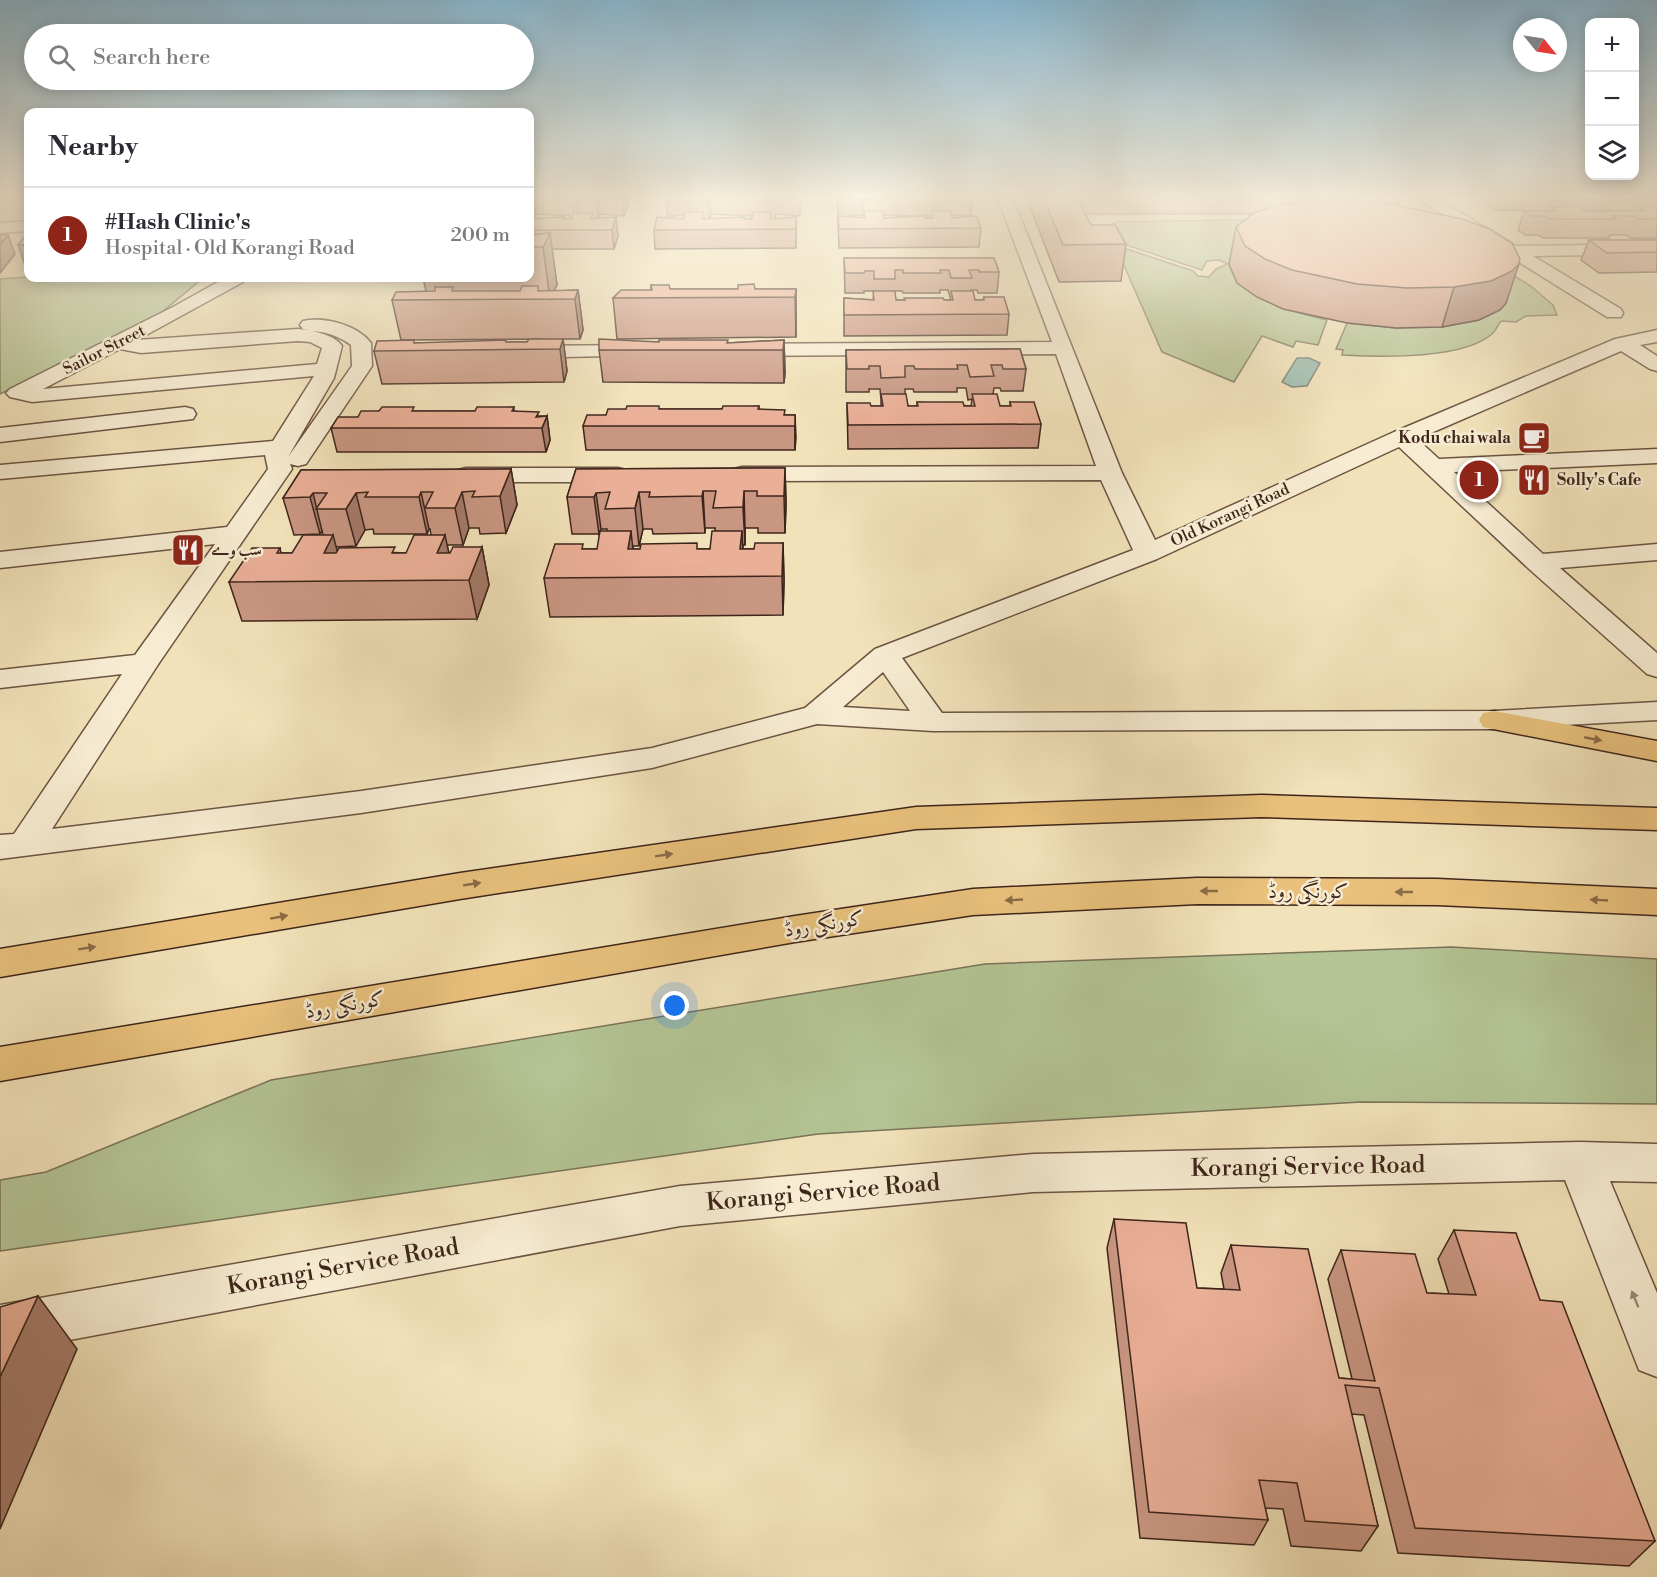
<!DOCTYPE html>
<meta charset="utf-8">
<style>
body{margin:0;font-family:"Libre Bodoni",Amiri,serif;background:#f2f2f3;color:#2b2b33}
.controls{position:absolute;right:18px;top:18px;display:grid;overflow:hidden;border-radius:12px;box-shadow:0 3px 15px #0003}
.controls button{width:54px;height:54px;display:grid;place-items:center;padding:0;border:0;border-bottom:2px solid #e1e1e2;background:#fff;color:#2b2b33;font:30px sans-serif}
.compass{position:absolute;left:1513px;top:18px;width:54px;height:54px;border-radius:50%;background:#fff;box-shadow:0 3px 15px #0003;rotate:120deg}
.you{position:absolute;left:675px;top:1006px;width:21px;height:21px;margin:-15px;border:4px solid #fff;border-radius:50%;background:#1a73e8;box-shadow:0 0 0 9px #1a73e833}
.badge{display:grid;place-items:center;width:39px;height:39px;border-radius:50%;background:#8f2418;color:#fff;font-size:20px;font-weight:700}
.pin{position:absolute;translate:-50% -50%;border:3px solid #fff;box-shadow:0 2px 6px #0006}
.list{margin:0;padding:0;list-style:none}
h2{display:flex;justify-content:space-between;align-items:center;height:78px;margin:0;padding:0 24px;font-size:26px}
h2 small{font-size:20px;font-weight:400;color:#7c7c81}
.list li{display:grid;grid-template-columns:39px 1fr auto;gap:18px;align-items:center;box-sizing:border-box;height:96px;padding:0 24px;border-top:2px solid #e1e1e2}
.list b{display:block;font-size:22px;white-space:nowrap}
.list p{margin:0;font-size:20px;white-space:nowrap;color:#7c7c81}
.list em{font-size:20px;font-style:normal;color:#7c7c81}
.icon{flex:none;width:33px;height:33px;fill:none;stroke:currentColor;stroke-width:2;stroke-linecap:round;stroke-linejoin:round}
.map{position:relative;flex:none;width:1657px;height:1577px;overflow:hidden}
.search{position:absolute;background:#fff;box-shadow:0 3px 15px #0003;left:24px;top:24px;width:510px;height:66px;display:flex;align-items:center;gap:15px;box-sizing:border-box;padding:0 21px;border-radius:33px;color:#7c7c81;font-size:22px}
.panel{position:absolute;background:#fff;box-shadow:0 3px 15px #0003;left:24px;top:108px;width:510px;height:174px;border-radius:12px}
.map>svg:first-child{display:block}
</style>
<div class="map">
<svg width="1657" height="1577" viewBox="0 0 1657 1577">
<rect width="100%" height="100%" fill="#f2e2b9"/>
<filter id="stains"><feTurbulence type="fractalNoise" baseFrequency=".00333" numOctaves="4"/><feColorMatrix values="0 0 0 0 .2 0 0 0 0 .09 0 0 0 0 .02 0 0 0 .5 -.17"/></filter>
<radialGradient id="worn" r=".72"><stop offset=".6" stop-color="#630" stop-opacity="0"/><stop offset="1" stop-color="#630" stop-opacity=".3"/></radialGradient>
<g fill="#b4c494" stroke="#797458" stroke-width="1.5">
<path d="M1353,218L1504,269L1532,287L1553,305L1557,315L1526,316L1516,322L1501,321C1498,325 1496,330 1493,333C1464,360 1379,357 1342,355L1343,350L1336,349L1347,323L1396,328L1442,327L1499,310L1506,303L1508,297L1229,264C1235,296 1298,314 1327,320L1318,345L1296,341L1293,347L1262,336L1234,382L1162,352L1115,245L1193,271L1198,276L1209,277L1216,269L1228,264L1219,260L1207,261L1202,270L1114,241L1106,226L1117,222Z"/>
<path d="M28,277V278H203L162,312L0,394V279Z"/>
<path d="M1451,947L1657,959V1104L1361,1102L818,1134L0,1251V1180L46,1172L271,1080L985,964Z"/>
</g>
<path fill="#9bbdb1" stroke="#768075" stroke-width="1.5" d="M1297,358H1309L1320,363L1307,386L1292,387L1282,382Z"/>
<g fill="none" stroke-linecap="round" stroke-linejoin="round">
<g stroke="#6b5442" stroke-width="3">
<g id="minor">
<path d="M998,199H1013L1122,473L1155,540L1394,432L1615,339L1657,330V342L1640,345L1657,356V371L1650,369L1621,351L1417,439L1439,459L1657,449V463L1454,472L1543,554L1657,544V560L1560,568L1657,653V677L1647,674L1528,568L1399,447L1157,559L902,658L942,713L1494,711L1657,702V720L1494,729L933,731L817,724L652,768L361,813L0,859V835L14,834L122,674L0,688V670L135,655L215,544L0,568V552L227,527L268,469L265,455L0,479V465L273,441L314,376L32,402L10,397L6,393L10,389L173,307L225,278H246L243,282L137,340L298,329L309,330L303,329L300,325L303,321C324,316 358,325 371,343L372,366L306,464L298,466L290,464L292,469L159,663L52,829L361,791L652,748L805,708L875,649L1133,550L1101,480L742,481L734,479L730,474L734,469L742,467L1096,466L1056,354L739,356L732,354L729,350L732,346L739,344L1052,342ZM312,331C327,332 339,336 351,345L352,366L288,457L334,378L342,346C336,337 322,333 312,331ZM298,341L310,342L322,348L317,364L43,389L120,349L141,353ZM883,672L910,711L843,707Z"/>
<path d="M1421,199H1438L1516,246L1657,244V254L1533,256L1621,309L1623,313L1621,317H1607L1423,202Z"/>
<path d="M28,221V231L0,233V223Z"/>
<path d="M645,345L652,347L655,351L652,355L520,358L513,356L510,352L513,348L520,346Z"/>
<path d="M185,407L193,409L196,414L193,419L0,442V428Z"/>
<path d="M466,468H618L626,470L630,475L626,480L618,482H466L458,480L454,475L458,470Z"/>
<path d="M1580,1142L1657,1144V1182L1610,1181L1657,1293V1377L1639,1370L1565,1180L1033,1192L680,1226L0,1353V1305L680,1186L1033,1154Z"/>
</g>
</g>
<g stroke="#3e251b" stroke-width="3">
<g id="major">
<path d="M1494,711L1657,741V761L1483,727L1479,720L1483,713Z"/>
<path d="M1261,795L1657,808V830L1261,817L916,829L460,899L0,977V949L460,873L916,807Z"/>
<path d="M1197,878L1437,879L1657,889V915L1437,905L1197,904L973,915L795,942L0,1081V1047L795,916L973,889Z"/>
</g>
</g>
<use href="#minor" fill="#f7ecd2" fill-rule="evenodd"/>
<use href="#major" fill="#e9c17c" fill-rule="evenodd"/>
</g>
<g fill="#c99682" stroke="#3e251b" stroke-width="1.5" fill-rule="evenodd">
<path d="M530,199H628V204L624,216L600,214L598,219L616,217L618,236L614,249H552L557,285L554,291L578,290L583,330L580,339H563L567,371L564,382L382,384L374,351L414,343L527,342L541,339L401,340L392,300L426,291L423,278H530ZM536,214L573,216L571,219H564V217L533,219Z"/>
<path d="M666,199H800V216L775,214V219L796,217V248L655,249L654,230L683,219L684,215L667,216ZM711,214L750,216V214H752V219H710Z"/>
<path d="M837,199H972L971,216L981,228L979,247L839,248ZM863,215V218L842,217ZM883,215L916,216L884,218ZM921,215H928L929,218L921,216ZM951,215L970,216L952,218Z"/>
<path d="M1027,199H1353V201H1376V199H1399L1397,205L1506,303L1500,310L1479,320L1442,327L1396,328L1347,323L1283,309L1257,297L1237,283L1229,264L1236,227L1253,214H1085L1091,225L1126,244L1121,281L1059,282Z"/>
<path d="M1489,199H1657V238H1630L1626,235H1610L1609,238H1543L1538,235H1525L1518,230L1524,211H1525L1524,210H1493L1487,205ZM1582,210H1609L1611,211H1583Z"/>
<path d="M1589,240H1657V272L1599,273L1581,260Z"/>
<path d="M844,258H994L999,272L997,293H978L977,290H971V291L975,300H983L984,297L1009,314L1007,335L844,336V298L873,300L874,291H864V293H845ZM940,290H948L951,300H896L895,294V291H902L903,293H940Z"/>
<path d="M651,285L670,289H796V337L617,339L613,298L651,290Z"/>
<path d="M784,340L785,373L784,383L603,382L599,350L659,342L728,343Z"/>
<path d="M1020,349L1026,369L1023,391H1001L1000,388H994L993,394L1000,406H1010V402L1041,424L1038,448L848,449L847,403L871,406H881V400L880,389H869V392H846V350ZM957,388H966L968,400L972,399L971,406L917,402V406H908L905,394V389H913L914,392H957Z"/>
<path d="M759,406V409L785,415H795V450H586L583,426L606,415L659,409H722Z"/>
<path d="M514,407V411L539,416H547L550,440L546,452H337L331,428L358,417L379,411H475Z"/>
<path d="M785,468L786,504L785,533H758V528H745V545H743V549H754L783,543L784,581L783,615L550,617L544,578L583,549H597L607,531V529H601L599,534H572L567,497L576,469ZM705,528H715V531L710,549H633V546H639L643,529H652L653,534L705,533Z"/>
<path d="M511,469L517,505L506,533L480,534L479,528H469L463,545H447L449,553L482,547L489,585L477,619L242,621L229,582L280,548L281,553H292L323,535L322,531L320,534L294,535L283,498L301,470ZM373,529L374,534H427L429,529H430L431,535L406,553L337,550L336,547L356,546L365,530Z"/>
<path d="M1114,1219L1197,1288L1224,1289L1221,1273L1231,1245L1339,1378L1352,1379L1328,1279L1341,1250L1427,1293L1449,1294L1438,1259L1454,1230L1540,1300L1655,1541L1629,1566L1398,1553L1364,1415L1351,1414L1378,1526L1361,1551L1291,1546L1283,1509L1265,1508L1268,1520L1254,1545L1140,1538L1107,1248Z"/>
</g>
<g fill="#a47a6a" stroke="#3e251b" stroke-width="1.5">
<path d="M531,199H533L536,214L532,221L530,205V201Z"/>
<path d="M572,199H581L578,202L579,215L574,216Z"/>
<path d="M597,199H598L600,214L598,220L596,202Z"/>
<path d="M623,199H628V204L624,216Z"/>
<path d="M666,199H692L690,202L691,215L667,216Z"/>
<path d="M709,199H710L711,214L709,221L708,202Z"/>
<path d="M838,199H863V215L838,217Z"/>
<path d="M1389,199H1399L1390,235L1379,236Z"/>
<path d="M616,217L618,236L614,249L612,230Z"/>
<path d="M550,233L557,285L550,299L543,247Z"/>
<path d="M8,235L15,254L0,273V244Z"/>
<path d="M18,245H28V265H25Z"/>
<path d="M1519,264L1506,303L1500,310L1479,320L1442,327L1454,287Z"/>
<path d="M796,289V337L795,297Z"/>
<path d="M578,290L583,330L580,339L575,299Z"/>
<path d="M563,339L567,371L564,382L560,349Z"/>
<path d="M784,340L785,373L784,383L783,350Z"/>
<path d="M795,415L796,438L795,450Z"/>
<path d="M547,416L550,440L546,452L542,428Z"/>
<path d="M785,468L786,504L785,533L784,496Z"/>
<path d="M511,469L517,505L506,533L500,496Z"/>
<path d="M703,491L705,528V533L702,496Z"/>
<path d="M744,491L745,528V545L743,507Z"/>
<path d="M421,492L429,529L427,534L419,497Z"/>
<path d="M462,492L469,528L463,545L455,508Z"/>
<path d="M639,492L643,529L639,546L635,508Z"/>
<path d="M313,493L322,531L320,534L310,497Z"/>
<path d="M356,493L365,530L356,546L346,509Z"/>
<path d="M596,493L601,529L599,534L594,497Z"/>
<path d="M631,531L635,569L628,549Z"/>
<path d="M742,531L744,569L740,549Z"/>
<path d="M333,535L343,573L324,553Z"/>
<path d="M445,535L453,573L437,553Z"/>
<path d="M783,543L784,581L783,615L782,576Z"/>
<path d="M482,547L489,585L477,619L469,580Z"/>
<path d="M38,1296L77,1349L0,1529V1377Z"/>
</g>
<g fill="#eaaf97" stroke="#3e251b" stroke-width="1.5">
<path d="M579,199H597L596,202H578Z"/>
<path d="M691,199H709L708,202H690Z"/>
<rect x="757" y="199" width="18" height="3"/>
<path d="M863,199H881L882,203H863Z"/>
<path d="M929,199H947L948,202L930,203Z"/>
<path d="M1044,199H1077L1091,225H1115L1126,244L1063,245Z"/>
<path d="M1310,201H1376L1462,219L1490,229L1512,243L1520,259L1519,264L1512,271L1491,281L1454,287L1407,288L1357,284L1292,270L1265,259L1245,246L1236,227L1254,213L1275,206Z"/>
<path d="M1551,207H1578L1583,211H1645L1639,207H1657V219H1638L1634,216H1612L1616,219H1549L1545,216H1531L1524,211H1556Z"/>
<path d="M864,211H883L884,218L925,216V218H933L932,211H951L952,218L977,216L981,228L839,229L838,216L865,218Z"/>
<path d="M685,212H703L702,219L744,217V219H752L753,212H771L770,219L796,217V229L654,230L657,217L683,219Z"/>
<path d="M574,213H593L590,219L616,217L612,230H530V219L564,217L563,219H571Z"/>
<path d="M28,232V245H18Z"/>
<path d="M550,233L543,247H530V235Z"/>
<path d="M0,235H8L0,244Z"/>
<path d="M1589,240H1657V252L1607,253Z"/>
<path d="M844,258H994L999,272H979V270H969L972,278H951L949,270H940L941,273H903V270H895V279H874V271H865L864,273H845Z"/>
<path d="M754,284L755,289H796L795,297L613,298L621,290H652L651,285H669L670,289H738V285Z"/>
<path d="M522,286H538V291L578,290L575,299L392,300L396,292L435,291V287H453L452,291H520Z"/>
<path d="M873,291H895L896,300H905L904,298H943L944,300H953L951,291H973L975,300H984V297H1004L1009,314L844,315V298L874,300Z"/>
<path d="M529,339H563L560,349L374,351L377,341L414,340V343L506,340V342H527Z"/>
<path d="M599,339L659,342V340H728L727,343L784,340L783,350H599Z"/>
<path d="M1020,349L1026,369H1003L1002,365H991L994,376L970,377L967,365H957L958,369H915L914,366H905V377L881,378L880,366H869V369H847L846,350Z"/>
<path d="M881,394H906L908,406H918L917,402H963L964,406H975L972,394H997L1000,406H1011L1010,402H1034L1041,424L848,425L847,403H870L871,406H883Z"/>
<path d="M627,406H659V409H722L723,406H759L758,409L785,410L784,415H795V426H583L587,415H606L608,409H626Z"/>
<path d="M382,407H414L412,411H475L477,407H514L512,411L539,412L536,417L547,416L542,428H331L338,417H358L361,411H379Z"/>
<path d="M785,468L784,496H757V491H744L743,507L713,508L716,491H703L702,496L649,497L650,492H639L635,508L605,509L610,492L596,493L594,497H567L576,469Z"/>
<path d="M511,469L500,496L472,497L475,491L462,492L455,508H425L433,492H421L419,497H365L368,492L356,493L346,509H316L327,493H313L310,497L283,498L301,470Z"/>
<path d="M600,531H631L628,549H640L641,544L697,543V549H710L712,531H742L740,549H754L755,543H783L782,576L544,578L555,544H583L582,549H597Z"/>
<path d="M303,535H333L324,553H336L339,548L395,547L392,553H406L414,535H445L437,553H450L453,547H482L469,580L229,582L252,548H280L277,553H292Z"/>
<path d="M1114,1219L1186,1223L1197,1288L1240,1290L1231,1245L1308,1249L1339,1378L1375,1381L1341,1250L1415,1254L1427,1293L1476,1295L1454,1230L1516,1233L1540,1300L1562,1302L1655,1541L1415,1528L1379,1388L1345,1385L1378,1526L1305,1521L1297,1483L1259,1480L1268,1520L1149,1512Z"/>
<path d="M38,1296L0,1377V1307Z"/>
</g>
<defs><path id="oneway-solid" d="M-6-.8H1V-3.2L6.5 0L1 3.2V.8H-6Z" transform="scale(1.5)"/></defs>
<g fill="#8b6b47">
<use href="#oneway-solid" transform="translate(1593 739) rotate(11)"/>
<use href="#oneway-solid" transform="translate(664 855) rotate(-9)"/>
<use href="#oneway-solid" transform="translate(472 884) rotate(-9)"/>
<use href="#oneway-solid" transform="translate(1209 891) rotate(-180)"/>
<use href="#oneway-solid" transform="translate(1404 892) rotate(-180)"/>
<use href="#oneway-solid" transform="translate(1014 900) rotate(177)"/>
<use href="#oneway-solid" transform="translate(1599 900) rotate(-177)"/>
<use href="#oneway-solid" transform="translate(279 917) rotate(-10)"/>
<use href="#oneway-solid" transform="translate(87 948) rotate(-9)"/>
</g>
<use fill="#9a8876" href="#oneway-solid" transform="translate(1635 1299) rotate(-112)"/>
<linearGradient id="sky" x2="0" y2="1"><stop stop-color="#89b8d2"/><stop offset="0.47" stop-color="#f9f2e0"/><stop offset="1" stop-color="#f9f2e0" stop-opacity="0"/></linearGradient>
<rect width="1657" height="419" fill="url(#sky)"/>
<defs>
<g id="cafe-square" transform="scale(1.725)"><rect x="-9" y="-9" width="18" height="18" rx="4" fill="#8f2418" stroke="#f7ecd2"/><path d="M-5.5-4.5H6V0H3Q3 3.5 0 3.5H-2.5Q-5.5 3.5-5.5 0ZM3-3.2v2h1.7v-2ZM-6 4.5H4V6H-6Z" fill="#fff"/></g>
<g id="restaurant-square" transform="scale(1.725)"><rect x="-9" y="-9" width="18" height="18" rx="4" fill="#8f2418" stroke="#f7ecd2"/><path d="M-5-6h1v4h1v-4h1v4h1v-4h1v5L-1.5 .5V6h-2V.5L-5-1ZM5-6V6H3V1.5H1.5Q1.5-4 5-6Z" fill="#fff"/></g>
</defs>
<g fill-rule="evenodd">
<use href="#cafe-square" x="1534" y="438"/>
<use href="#restaurant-square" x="1534" y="480"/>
<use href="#restaurant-square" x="188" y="550"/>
</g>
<g text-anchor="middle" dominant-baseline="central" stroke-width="5" stroke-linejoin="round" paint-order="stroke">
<g font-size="16" fill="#3e251b" stroke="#f7ecd2">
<text transform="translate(104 350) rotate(-27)">Sailor Street</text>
<text transform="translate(1230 515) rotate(-25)">Old Korangi Road</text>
</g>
<g font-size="16" font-weight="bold" fill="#3e251b" stroke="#f7ecd2" text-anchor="start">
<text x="1511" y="438" text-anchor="end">Kodu chai wala</text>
<text x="1557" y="480">Solly's Cafe</text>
<text x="211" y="550">سب وے</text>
</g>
<g font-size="20" fill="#3e251b" stroke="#f7ecd2">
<text x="1308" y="892">کورنگی روڈ</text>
<text transform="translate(824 925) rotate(-9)">کورنگی روڈ</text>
<text transform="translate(345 1006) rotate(-10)">کورنگی روڈ</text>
</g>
<g font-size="24" fill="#3e251b" stroke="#f7ecd2">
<text transform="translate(1308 1167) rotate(-1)">Korangi Service Road</text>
<text transform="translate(823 1193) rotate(-5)">Korangi Service Road</text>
<text transform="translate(343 1267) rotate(-10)">Korangi Service Road</text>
</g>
</g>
<rect width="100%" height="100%" filter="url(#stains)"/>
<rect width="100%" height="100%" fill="url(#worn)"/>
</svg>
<div class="controls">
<button>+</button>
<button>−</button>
<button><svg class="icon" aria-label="layers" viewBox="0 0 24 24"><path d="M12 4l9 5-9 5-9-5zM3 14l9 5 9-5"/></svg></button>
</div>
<svg class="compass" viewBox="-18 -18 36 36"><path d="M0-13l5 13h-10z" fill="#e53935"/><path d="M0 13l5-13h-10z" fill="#7c7c81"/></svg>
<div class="you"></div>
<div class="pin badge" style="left:1479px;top:480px">1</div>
<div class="search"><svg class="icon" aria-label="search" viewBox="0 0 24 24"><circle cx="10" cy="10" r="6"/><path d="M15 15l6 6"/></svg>Search here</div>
<section class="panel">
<h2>Nearby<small></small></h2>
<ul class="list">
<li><span class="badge">1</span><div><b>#Hash Clinic's</b><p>Hospital · Old Korangi Road</p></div><em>200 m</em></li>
</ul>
</section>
</div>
